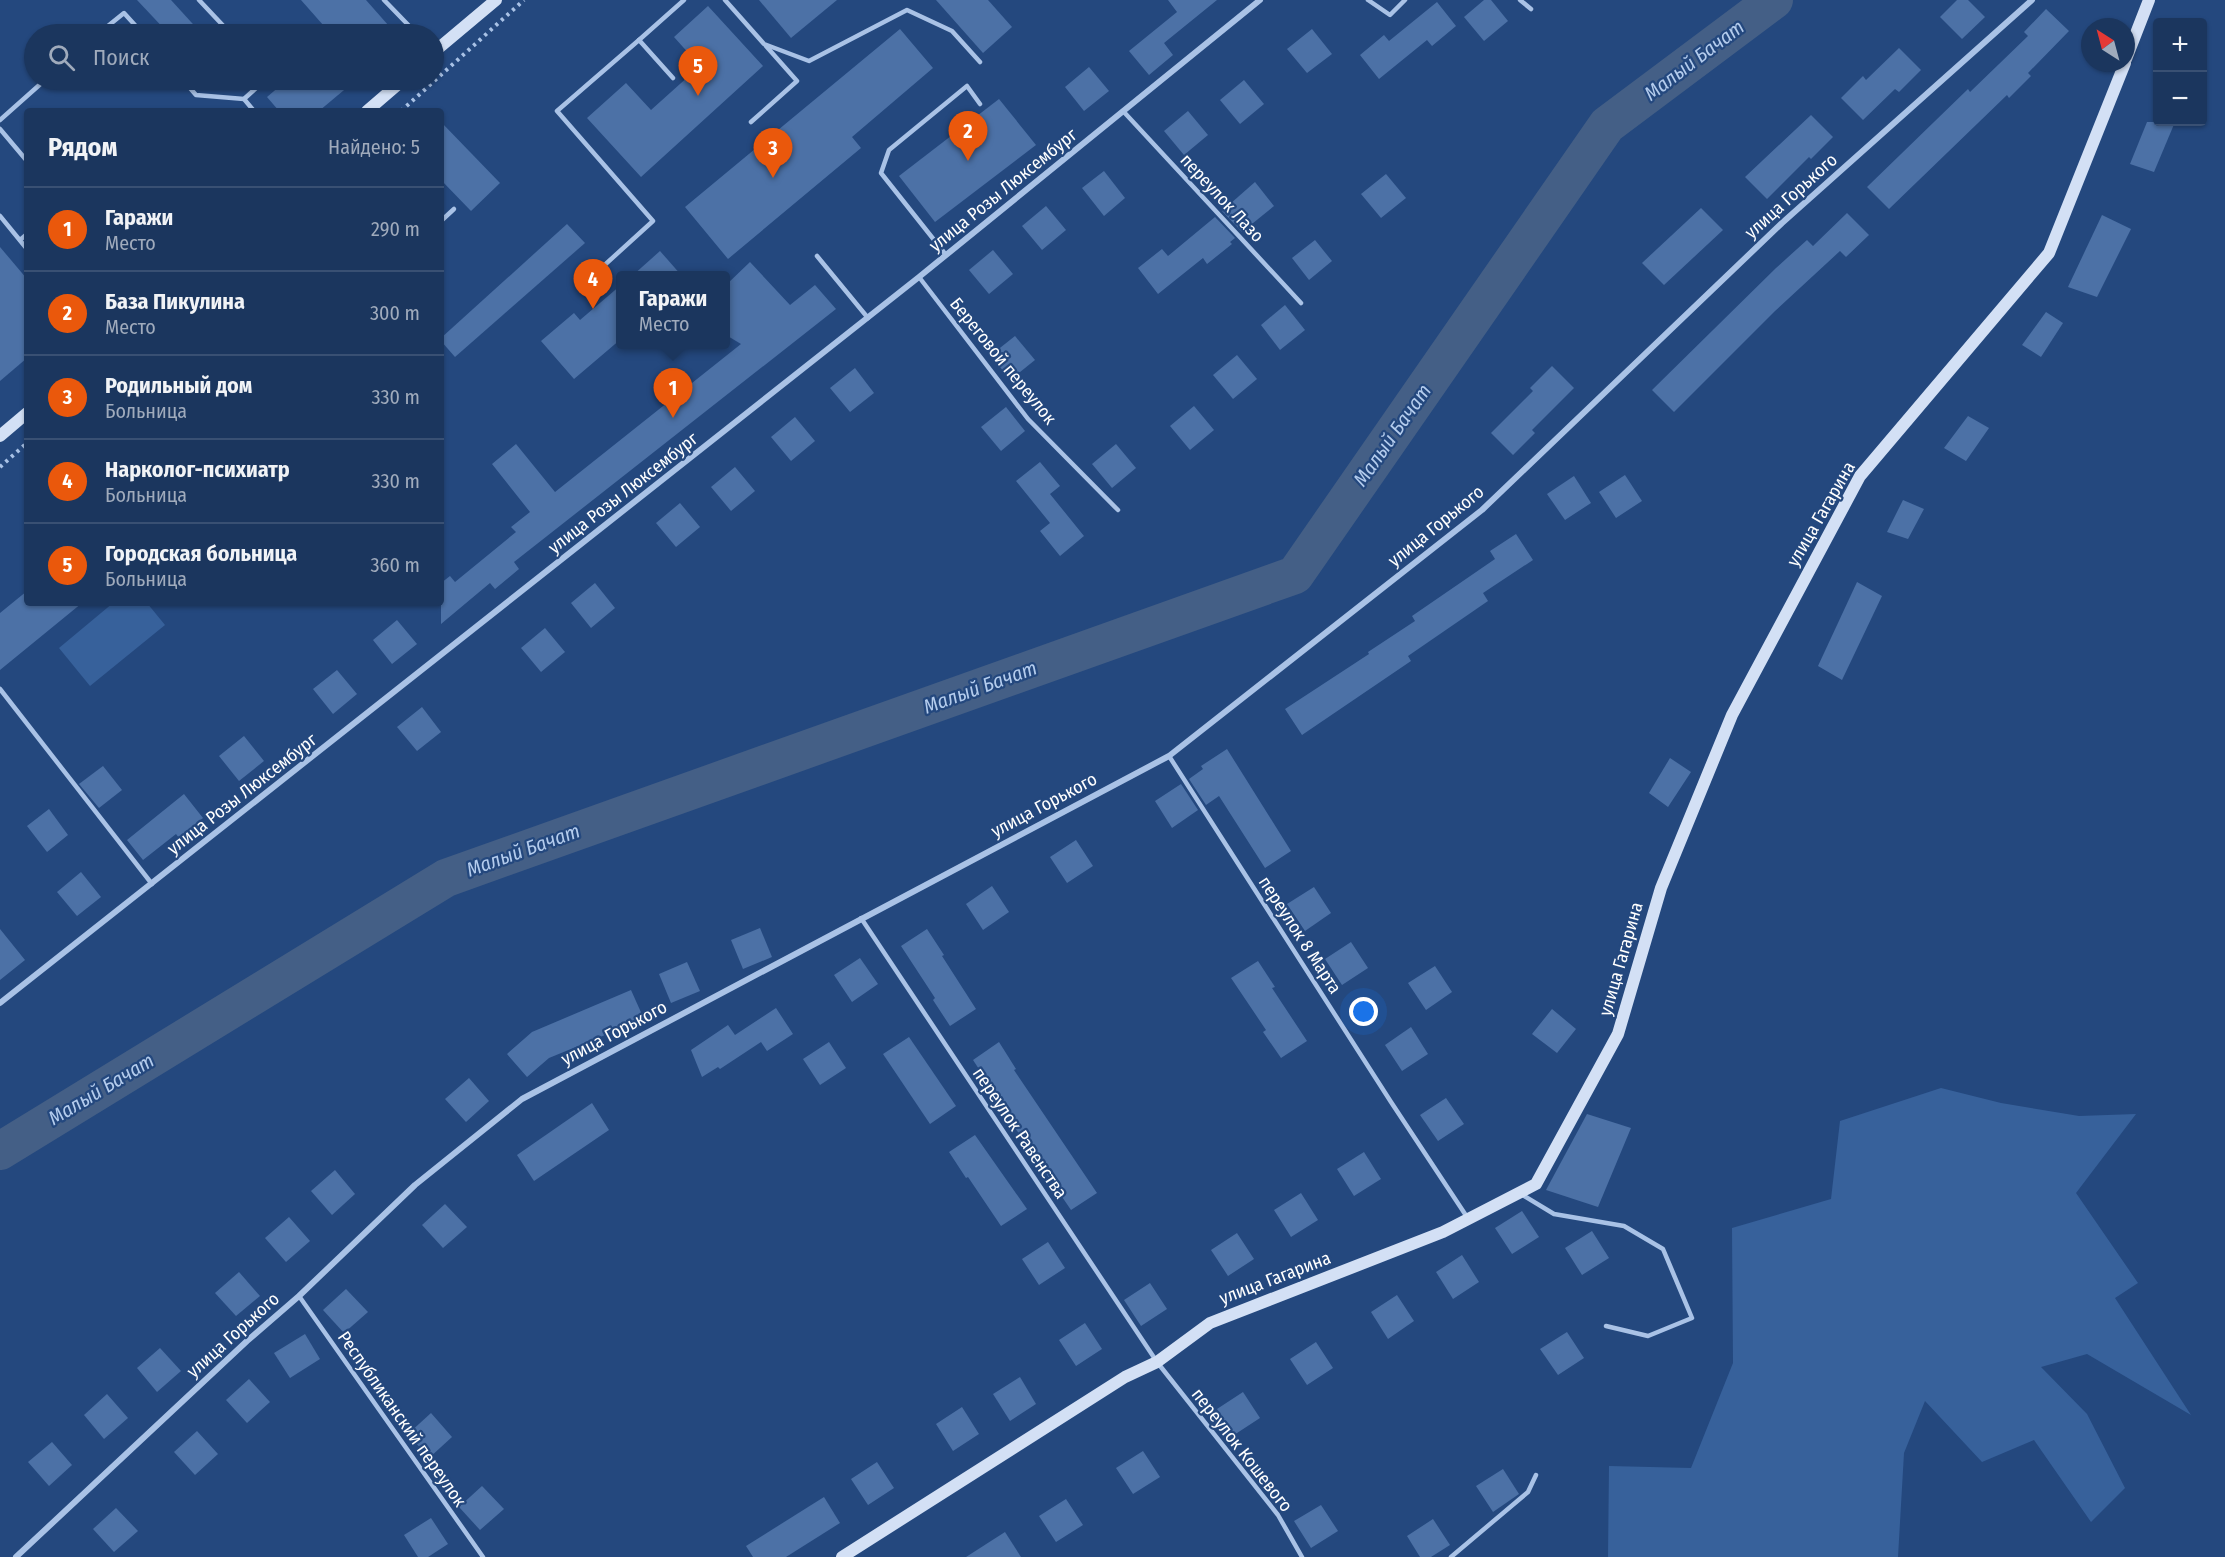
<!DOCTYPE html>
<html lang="ru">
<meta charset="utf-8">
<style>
body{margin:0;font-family:"Fira Sans Condensed",sans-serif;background:#243e64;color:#f1f3f6}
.controls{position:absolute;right:18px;top:18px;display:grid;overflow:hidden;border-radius:6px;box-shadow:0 2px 4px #0004}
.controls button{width:54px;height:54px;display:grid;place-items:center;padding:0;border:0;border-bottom:2px solid #395073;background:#1b365e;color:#f1f3f6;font:30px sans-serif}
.compass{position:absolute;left:2081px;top:18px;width:54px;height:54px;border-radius:50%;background:#1b365e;box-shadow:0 2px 4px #0004;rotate:324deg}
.you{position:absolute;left:1364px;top:1012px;width:21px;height:21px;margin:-15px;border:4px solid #fff;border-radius:50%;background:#1a73e8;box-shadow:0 0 0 9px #1a73e833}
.badge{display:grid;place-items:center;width:39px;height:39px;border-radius:50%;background:#ea580c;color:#fff;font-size:20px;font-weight:700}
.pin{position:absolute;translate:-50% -50px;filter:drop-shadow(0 2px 3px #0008)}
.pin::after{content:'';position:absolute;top:32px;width:21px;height:18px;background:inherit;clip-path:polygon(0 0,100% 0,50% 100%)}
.popup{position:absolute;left:616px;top:271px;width:114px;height:78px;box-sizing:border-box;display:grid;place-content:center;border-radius:6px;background:#1b365e;filter:drop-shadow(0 2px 4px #0005);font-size:20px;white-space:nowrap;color:#a0abbc}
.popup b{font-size:22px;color:#f1f3f6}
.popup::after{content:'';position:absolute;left:50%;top:100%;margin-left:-12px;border:12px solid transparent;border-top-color:#1b365e}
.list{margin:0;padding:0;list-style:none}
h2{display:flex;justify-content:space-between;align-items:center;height:78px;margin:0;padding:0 24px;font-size:26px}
h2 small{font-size:20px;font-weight:400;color:#a0abbc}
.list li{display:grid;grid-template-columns:39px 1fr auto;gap:18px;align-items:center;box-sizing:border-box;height:84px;padding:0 24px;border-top:2px solid #395073}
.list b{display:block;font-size:22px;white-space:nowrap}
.list p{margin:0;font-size:20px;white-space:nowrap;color:#a0abbc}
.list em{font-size:20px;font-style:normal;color:#a0abbc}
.icon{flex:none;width:33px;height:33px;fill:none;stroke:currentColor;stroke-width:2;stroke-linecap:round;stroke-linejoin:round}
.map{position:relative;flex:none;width:2225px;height:1557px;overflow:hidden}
.search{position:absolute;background:#1b365e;box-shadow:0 2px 4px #0004;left:24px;top:24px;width:420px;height:66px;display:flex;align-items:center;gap:15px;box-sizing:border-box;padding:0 21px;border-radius:33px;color:#a0abbc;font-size:22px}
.panel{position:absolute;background:#1b365e;box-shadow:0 2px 4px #0004;left:24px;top:108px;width:420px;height:498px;border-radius:6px}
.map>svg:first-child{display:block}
</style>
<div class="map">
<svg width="2225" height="1557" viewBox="0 0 2225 1557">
<rect width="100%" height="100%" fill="#24487e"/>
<g fill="#37619b">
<path d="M113,603H147L165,625L90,686L59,648Z"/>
<path d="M1941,1088L2001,1103L2079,1116L2136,1114L2076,1193L2138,1283L2115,1298L2191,1415L2087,1354L2041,1367L2087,1414L2125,1488L2091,1522L2034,1440L1982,1462L1925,1401L1904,1453L1898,1557H1608L1609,1466L1691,1468L1733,1363L1732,1228L1831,1199L1840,1121Z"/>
</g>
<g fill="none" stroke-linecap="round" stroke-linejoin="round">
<path stroke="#445f86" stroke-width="38" d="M0,1151L446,878L1295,575L1607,125L1774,0"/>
</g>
<g fill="#4c71a6">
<path d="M137,0H171L202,34H169Z"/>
<path d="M301,0H366L396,34H331Z"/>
<path d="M759,0H837L791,38Z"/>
<path d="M936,0H988L1012,27L983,53Z"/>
<path d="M1168,0H1217L1164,43L1173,55L1149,75L1129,51L1177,12Z"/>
<path d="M1484,0H1491L1508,21L1484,41L1464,17Z"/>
<path d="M1957,0H1968L1985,17L1962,39L1940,17Z"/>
<path d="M1437,2L1456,26L1432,46L1427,40L1379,79L1360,55L1384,35L1389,41Z"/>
<path d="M708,6L763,66L641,177L587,118L626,83L651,110L700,66L674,37Z"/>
<path d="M2046,9L2069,31L2028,73L2031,76L2009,98L2007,95L1889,209L1867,187L1968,89L1970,92L2028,36L2024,32Z"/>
<path d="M900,29L933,68L852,137L861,148L728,259L685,207Z"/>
<path d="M1312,29L1332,54L1307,73L1287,49Z"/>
<path d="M1899,48L1921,70L1899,92L1895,89L1863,120L1841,98L1863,76L1866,80Z"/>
<path d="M1089,67L1109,91L1084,111L1065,87Z"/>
<path d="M287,80H356L319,111H279L267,97Z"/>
<path d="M1244,80L1264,104L1240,124L1220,100Z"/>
<path d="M999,99L1036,145L935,222L899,176Z"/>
<path d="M1188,111L1208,135L1184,155L1164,131Z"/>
<path d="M1811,115L1833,137L1811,159L1809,157L1767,199L1745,177Z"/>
<path d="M441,122L500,183L471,211L441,180Z"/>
<path d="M2147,122H2175L2154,172L2130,164Z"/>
<path d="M1104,171L1125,198L1104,216L1082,188Z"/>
<path d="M1386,174L1406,198L1381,218L1361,194Z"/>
<path d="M1255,182L1274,206L1242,232L1222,211Z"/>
<path d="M1046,206L1066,230L1042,250L1022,226Z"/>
<path d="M1701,208L1723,230L1664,285L1642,263Z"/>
<path d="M1847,213L1869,235L1846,257L1840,251L1775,311L1674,412L1652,390L1776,268L1807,240L1813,246Z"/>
<path d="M2102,215L2131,229L2097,297L2068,287Z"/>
<path d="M1215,217L1235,238L1230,242L1232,244L1207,264L1203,258L1158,294L1138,268L1162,249L1168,256Z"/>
<path d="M567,224L585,243L455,357L441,341V338Z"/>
<path d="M1315,240L1332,261L1309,280L1292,258Z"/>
<path d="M0,247L27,279V358L0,381Z"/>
<path d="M993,250L1013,274L989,294L969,270Z"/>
<path d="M660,251L682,276H632Z"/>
<path d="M750,262L790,305L815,285L836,309L514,562L519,569L495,589L490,583L441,624V583L450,576L455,582L516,532L511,527L530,512L492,464L516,444L555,492L741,344L726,335V285Z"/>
<path d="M621,285V339L574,379L541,341L574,313L580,320Z"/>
<path d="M1285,305L1305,330L1280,350L1261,325Z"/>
<path d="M2046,312L2063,323L2041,357L2022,345Z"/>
<path d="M1015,336L1035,360L1010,380L991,355Z"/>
<path d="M1237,355L1257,379L1233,399L1213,375Z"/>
<path d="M1552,366L1574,388L1532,430L1535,433L1513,455L1491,433L1533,391L1530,388Z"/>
<path d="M855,368L874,393L850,412L830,388Z"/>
<path d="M1194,406L1214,430L1190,450L1170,426Z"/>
<path d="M1006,407L1025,431L1001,451L981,427Z"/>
<path d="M1968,416L1989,428L1966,461L1944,448Z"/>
<path d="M795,417L815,441L791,461L771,437Z"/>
<path d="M1116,444L1136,468L1112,488L1092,464Z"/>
<path d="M1040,462L1060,486L1050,494L1084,536L1060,556L1040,531L1050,523L1016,481Z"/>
<path d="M735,467L755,491L731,511L711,487Z"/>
<path d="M1625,475L1642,501L1616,518L1599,492Z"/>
<path d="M1574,476L1591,503L1565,520L1547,494Z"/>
<path d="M1903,500L1924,509L1908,539L1887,532Z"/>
<path d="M680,503L700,527L676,547L656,523Z"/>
<path d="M1516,534L1533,560L1483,593L1488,601L1408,656L1411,661L1302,735L1285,709L1369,654L1368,652L1415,621L1412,616L1495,559L1490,551Z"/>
<path d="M1857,582L1882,596L1842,680L1818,666Z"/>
<path d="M595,583L615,608L591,628L571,603Z"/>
<path d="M27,591V603H82L0,670V613Z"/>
<path d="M397,620L417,644L392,664L373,640Z"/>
<path d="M545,628L565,652L541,672L521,648Z"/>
<path d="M337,670L357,694L333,714L313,689Z"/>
<path d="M422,707L441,732L417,751L397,727Z"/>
<path d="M244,736L264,761L239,781L219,756Z"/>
<path d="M1227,749L1291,851L1265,868L1219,796L1206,805L1189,779L1203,769L1201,766Z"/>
<path d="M1670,758L1691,772L1668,807L1649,793Z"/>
<path d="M103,766L122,790L99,808L79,784Z"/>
<path d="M1181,784L1198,810L1172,828L1155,801Z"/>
<path d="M184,794L203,818L179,838L176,834L143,860L127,840Z"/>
<path d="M49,809L68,835L47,852L27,826Z"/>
<path d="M1076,840L1093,866L1067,883L1050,857Z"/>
<path d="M81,872L101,897L77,916L57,892Z"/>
<path d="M992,886L1009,912L983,930L966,904Z"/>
<path d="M1314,887L1331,913L1305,931L1287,904Z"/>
<path d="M760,928L772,957L743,969L731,940Z"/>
<path d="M0,929L25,960L0,980Z"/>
<path d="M927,929L944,955L942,956L976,1009L950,1026L933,1000L935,998L901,946Z"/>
<path d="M1351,942L1368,968L1342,985L1325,959Z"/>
<path d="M860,958L878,984L852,1002L834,975Z"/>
<path d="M1258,961L1275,987L1272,988L1307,1041L1281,1058L1263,1032L1266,1030L1231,978Z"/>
<path d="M687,962L700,991L671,1003L659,974Z"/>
<path d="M1435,966L1452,992L1426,1010L1408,983Z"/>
<path d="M631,990L644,1019L549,1058L527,1077L507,1054L532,1032Z"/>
<path d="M776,1008L793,1034L767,1051L761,1042L720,1069L718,1067L702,1077L691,1050L728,1025L735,1035Z"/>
<path d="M1552,1009L1576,1029L1557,1053L1532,1034Z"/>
<path d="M1411,1027L1428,1054L1402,1071L1385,1045Z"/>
<path d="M909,1037L956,1106L930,1124L883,1054Z"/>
<path d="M829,1042L846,1068L820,1085L803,1059Z"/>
<path d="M999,1042L1016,1069L1014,1070L1097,1193L1071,1210L994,1097L996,1095L973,1060Z"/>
<path d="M469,1078L489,1101L466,1122L445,1099Z"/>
<path d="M1446,1098L1464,1124L1438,1141L1420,1115Z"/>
<path d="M592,1103L609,1130L534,1181L517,1155Z"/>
<path d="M1587,1114L1631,1128L1598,1207L1546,1190Z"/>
<path d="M975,1135L1027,1209L1001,1226L968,1177L966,1178L949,1152Z"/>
<path d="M1364,1152L1381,1179L1354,1196L1337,1169Z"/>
<path d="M335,1170L355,1194L332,1215L311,1191Z"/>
<path d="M1301,1193L1318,1220L1291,1237L1274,1210Z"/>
<path d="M445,1204L467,1227L443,1248L422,1225Z"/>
<path d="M1522,1211L1539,1237L1512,1254L1495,1228Z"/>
<path d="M289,1217L310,1241L286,1262L265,1238Z"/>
<path d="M1592,1231L1609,1258L1582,1275L1565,1248Z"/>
<path d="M1237,1233L1254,1259L1228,1276L1211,1250Z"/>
<path d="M1048,1242L1065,1268L1039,1285L1022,1259Z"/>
<path d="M1462,1255L1479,1282L1453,1299L1436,1272Z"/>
<path d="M239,1272L260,1296L236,1316L215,1293Z"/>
<path d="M1150,1283L1167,1309L1141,1326L1124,1300Z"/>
<path d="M346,1289L368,1312L344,1333L323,1310Z"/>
<path d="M1397,1295L1414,1321L1388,1339L1371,1312Z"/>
<path d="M1085,1323L1102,1349L1076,1366L1059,1340Z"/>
<path d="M1567,1332L1584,1358L1558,1375L1540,1349Z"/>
<path d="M305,1334L320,1359L290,1378L274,1353Z"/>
<path d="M1316,1342L1333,1368L1307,1385L1290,1359Z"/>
<path d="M160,1348L181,1371L157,1392L137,1368Z"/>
<path d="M1020,1377L1036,1404L1010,1421L993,1394Z"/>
<path d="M249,1379L270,1402L247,1423L226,1400Z"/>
<path d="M1243,1392L1260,1418L1234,1435L1217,1409Z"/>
<path d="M107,1394L128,1418L104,1439L84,1415Z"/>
<path d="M962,1407L979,1434L953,1451L936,1424Z"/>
<path d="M431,1413L452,1437L429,1458L408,1434Z"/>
<path d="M197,1431L218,1454L195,1475L174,1452Z"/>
<path d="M52,1442L72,1465L49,1486L28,1462Z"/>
<path d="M1143,1451L1160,1477L1133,1494L1116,1468Z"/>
<path d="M877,1462L894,1488L868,1505L851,1479Z"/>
<path d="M1503,1469L1519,1494L1493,1512L1476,1486Z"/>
<path d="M482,1486L504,1509L480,1530L459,1507Z"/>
<path d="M824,1497L840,1523L786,1557H753L746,1546Z"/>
<path d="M1066,1499L1083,1525L1056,1542L1039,1516Z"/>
<path d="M1321,1505L1338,1531L1311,1548L1294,1521Z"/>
<path d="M116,1508L138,1531L114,1552L93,1529Z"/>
<path d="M431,1518L448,1544L428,1557H418L404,1535Z"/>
<path d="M1433,1519L1450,1545L1431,1557H1420L1407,1536Z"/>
<path d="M1005,1532L1021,1557H966Z"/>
</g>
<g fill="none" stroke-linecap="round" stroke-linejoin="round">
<g stroke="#a9c2e6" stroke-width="4" stroke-dasharray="3 4.5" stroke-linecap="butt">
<path d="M401,111L524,0"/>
<path d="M0,467L27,443"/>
</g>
<g stroke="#a9c2e6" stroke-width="4.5">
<path d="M199,0L231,34"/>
<path d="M384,0L417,34"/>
<path d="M725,0L764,44L809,61L907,10L952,31L980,62"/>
<path d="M1368,0L1390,15L1405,0"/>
<path d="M1520,0L1531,9"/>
<path d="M98,34L124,13L143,34"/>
<path d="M673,78L639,40L684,0"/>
<path d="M183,80L196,95L244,99"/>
<path d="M254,111L244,99L265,80"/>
<path d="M1123,111L1301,303"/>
<path d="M0,120L45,80"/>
<path d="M751,122L797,81L766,46"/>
<path d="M0,129L27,161"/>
<path d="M0,216L27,249"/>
<path d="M441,221L454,209"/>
<path d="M20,240L27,234"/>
<path d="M946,255L881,173L889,150L967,86L980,104"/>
<path d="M817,256L868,318"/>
<path d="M919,277L1028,419L1118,510"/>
<path d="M587,281L653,221L557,111L639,40"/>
<path d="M0,689L152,884"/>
<path d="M1169,756L1391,1102L1467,1217"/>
<path d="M861,918L1157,1362L1278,1515L1302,1557"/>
<path d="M1521,1194L1554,1214L1624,1226L1663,1249L1692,1318L1648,1336L1606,1326"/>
<path d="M299,1296L483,1557"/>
<path d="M1451,1557L1528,1492L1536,1475"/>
</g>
<g stroke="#a9c2e6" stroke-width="6">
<path d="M0,1003L919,277L1260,0"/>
<path d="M16,1557L247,1341L299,1296L415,1185L522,1099L1169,756L1482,510L1782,223L2032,0"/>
</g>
<g stroke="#d3e0f5" stroke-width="12">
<path d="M434,52L496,0"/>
<path d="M2126,59L2149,0"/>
<path d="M367,111L403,80"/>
<path d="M0,436L27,413"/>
<path d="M842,1557L1125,1377L1157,1362L1210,1323L1443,1232L1536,1184L1618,1034L1661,888L1732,715L1860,476L2049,253L2125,63"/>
</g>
</g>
<g text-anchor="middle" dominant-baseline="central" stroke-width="4.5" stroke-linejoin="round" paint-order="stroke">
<g font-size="18" fill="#fff" stroke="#24487e">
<text transform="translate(1003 190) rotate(-39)">улица Розы Люксембург</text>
<text transform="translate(1791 196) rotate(-42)">улица Горького</text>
<text transform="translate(1222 198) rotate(47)">переулок Лазо</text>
<text transform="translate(1003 361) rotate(51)">Береговой переулок</text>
<text transform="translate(623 493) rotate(-38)">улица Розы Люксембург</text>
<text transform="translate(1821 514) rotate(-60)">улица Гагарина</text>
<text transform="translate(1436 526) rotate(-39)">улица Горького</text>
<text transform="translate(242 794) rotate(-38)">улица Розы Люксембург</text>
<text transform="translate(1044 805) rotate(-28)">улица Горького</text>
<text transform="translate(1300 935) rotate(57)">переулок 8 Марта</text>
<text transform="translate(1621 959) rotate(-74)">улица Гагарина</text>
<text transform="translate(614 1033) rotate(-28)">улица Горького</text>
<text transform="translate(1020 1133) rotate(56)">переулок Равенства</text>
<text transform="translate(1275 1278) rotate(-21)">улица Гагарина</text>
<text transform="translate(233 1335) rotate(-42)">улица Горького</text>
<text transform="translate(402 1419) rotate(55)">Республиканский переулок</text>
<text transform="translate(1242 1450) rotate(52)">переулок Кошевого</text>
</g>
<g font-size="20" font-style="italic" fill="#b4cced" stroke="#24487e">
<text transform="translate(1694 60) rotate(-37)">Малый Бачат</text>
<text transform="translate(1392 435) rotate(-55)">Малый Бачат</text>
<text transform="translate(980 687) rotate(-20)">Малый Бачат</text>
<text transform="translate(523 850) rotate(-20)">Малый Бачат</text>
<text transform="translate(101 1089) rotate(-31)">Малый Бачат</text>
</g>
</g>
</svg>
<div class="controls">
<button>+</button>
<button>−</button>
</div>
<svg class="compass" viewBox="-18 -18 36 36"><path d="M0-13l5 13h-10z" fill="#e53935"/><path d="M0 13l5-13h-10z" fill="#a0abbc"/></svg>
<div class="you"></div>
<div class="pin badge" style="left:673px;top:418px">1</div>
<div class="popup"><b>Гаражи</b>Место</div>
<div class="pin badge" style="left:968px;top:161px">2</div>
<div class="pin badge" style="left:773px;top:178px">3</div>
<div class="pin badge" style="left:593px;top:309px">4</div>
<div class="pin badge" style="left:698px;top:96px">5</div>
<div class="search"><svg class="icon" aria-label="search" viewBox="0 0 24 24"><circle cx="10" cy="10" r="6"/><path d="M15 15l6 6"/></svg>Поиск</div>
<section class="panel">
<h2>Рядом<small>Найдено: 5</small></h2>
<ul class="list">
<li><span class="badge">1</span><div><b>Гаражи</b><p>Место</p></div><em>290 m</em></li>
<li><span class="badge">2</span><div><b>База Пикулина</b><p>Место</p></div><em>300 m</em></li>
<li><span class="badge">3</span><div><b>Родильный дом</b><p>Больница</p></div><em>330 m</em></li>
<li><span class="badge">4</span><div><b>Нарколог-психиатр</b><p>Больница</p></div><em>330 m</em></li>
<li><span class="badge">5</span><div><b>Городская больница</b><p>Больница</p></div><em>360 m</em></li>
</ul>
</section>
</div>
